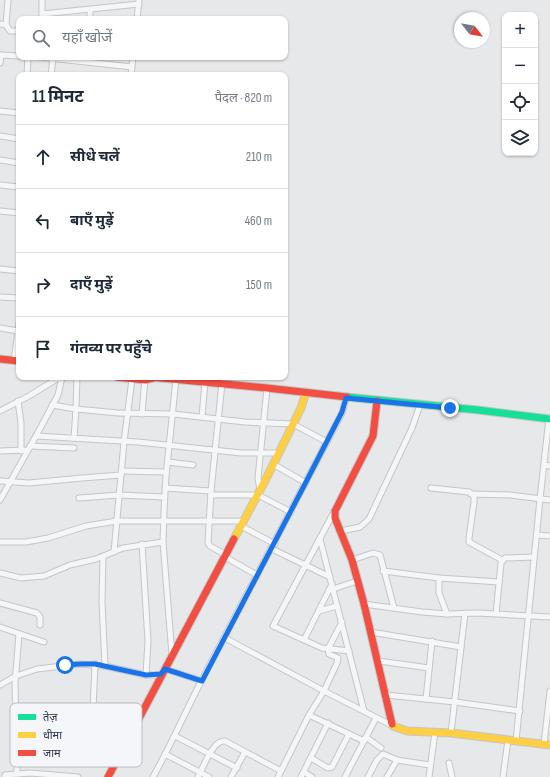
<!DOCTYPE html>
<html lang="hi">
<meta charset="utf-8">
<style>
body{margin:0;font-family:"Sofia Sans Condensed","Noto Sans Devanagari",sans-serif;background:#f6f6f7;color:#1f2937}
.controls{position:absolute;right:12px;top:12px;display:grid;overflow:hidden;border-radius:8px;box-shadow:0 1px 3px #0004}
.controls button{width:36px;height:36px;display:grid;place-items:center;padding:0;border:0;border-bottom:1px solid #e0e1e3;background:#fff;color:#1f2937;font:20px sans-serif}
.compass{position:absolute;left:454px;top:12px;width:36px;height:36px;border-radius:50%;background:#fff;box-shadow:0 1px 3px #0004;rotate:121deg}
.stop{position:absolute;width:12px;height:12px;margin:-9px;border:3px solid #1a73e8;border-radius:50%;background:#fff}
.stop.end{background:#1a73e8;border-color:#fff;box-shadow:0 1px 4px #0008}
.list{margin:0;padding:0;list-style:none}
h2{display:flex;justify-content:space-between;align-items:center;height:52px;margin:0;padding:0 16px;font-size:17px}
h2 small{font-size:13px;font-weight:400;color:#747a83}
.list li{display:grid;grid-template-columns:26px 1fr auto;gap:12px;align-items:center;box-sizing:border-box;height:64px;padding:0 16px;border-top:1px solid #e0e1e3}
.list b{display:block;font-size:15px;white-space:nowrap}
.list em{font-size:13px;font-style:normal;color:#747a83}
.icon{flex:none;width:22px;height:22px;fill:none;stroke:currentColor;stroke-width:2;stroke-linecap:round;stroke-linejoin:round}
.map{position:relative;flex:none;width:550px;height:777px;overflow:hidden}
.search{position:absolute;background:#fff;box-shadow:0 1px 3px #0004;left:16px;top:16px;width:272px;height:44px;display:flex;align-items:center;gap:10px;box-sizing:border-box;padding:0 14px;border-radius:8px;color:#747a83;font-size:15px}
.panel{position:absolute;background:#fff;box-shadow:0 1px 3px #0004;left:16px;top:72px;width:272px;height:308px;border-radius:8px}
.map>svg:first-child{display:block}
</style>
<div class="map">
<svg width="550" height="777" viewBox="0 0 550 777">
<rect width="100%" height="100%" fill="#e6e8ea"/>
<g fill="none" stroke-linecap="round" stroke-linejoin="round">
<g stroke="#c4c6c8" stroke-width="7">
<g id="street">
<path d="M42,0V19"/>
<path d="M42,14L139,4"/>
<path d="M90,19V10"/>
<path d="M137,19L139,0"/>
<path d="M0,24L6,25L10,31H19"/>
<path d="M6,25L8,0"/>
<path d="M0,55L19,56"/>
<path d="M40,57L132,67"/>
<path d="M0,63L1,55"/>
<path d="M27,75L28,57"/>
<path d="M51,75L53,58"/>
<path d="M131,75L133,57"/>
<path d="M0,111L19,113"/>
<path d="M0,136L19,139"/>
<path d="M0,160L19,163"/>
<path d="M0,185L19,187"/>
<path d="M0,211L19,213"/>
<path d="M0,269L19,271"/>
<path d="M0,297L19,298"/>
<path d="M0,328L18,331"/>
<path d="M14,361L19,323"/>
<path d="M222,383L211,491L208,543L210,546L226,555"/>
<path d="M18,401L21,423V451"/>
<path d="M52,405L76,409L77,377"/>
<path d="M0,411L29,396L60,377"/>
<path d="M142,414L145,378"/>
<path d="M202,417L205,382"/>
<path d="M36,436L138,442L241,453H279"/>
<path d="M74,438L76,409L118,413L173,414L245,422L293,424L327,442"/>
<path d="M30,446L74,448"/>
<path d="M0,451L25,450"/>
<path d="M168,462L193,465"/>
<path d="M273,464L306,483"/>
<path d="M544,465L550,466"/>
<path d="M122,471L166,472"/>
<path d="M0,481L29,483L82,478L121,475"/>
<path d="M165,488L211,491"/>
<path d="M431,488L469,492L474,496V502L469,538V542L502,560"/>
<path d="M260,490L258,478L267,388"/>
<path d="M471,494L510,495L550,500"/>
<path d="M211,495H258L291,512"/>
<path d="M79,498L119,495L164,497"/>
<path d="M0,500L36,436L58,395L62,377"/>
<path d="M334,512L273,626L322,648L349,651"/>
<path d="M241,526L275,544"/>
<path d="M341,531L360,527L369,519L412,428L420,405"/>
<path d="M537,535L550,536"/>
<path d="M320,539L364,711"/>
<path d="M0,542H26L48,538L86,526L117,521H244"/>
<path d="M142,544L148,641L146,675"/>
<path d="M272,549L330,577"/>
<path d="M114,552L124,442L132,379"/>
<path d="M103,556L102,602L105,666"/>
<path d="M225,557L257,575"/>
<path d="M352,560L373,553L380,555L394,608"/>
<path d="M383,571L439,578L499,582"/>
<path d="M0,573L21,578L44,576L70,565L96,559L123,548L163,542"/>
<path d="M439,578V593L447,614"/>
<path d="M333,589L357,581"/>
<path d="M0,603L37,613L40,617V625"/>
<path d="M364,604L422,612L447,614L478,613L550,617"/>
<path d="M319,611L337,606"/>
<path d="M496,614L501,563L505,558L534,557"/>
<path d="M0,627L44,642"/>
<path d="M371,632L461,647"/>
<path d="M225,638L324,691L393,726"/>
<path d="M304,640L332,584"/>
<path d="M172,655L163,542L164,511L166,476L176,379"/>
<path d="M379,661L429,668"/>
<path d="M165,669L202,681"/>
<path d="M0,685L16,676L37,669L80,664L105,666L146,675H161"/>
<path d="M386,695L455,702L520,711"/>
<path d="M426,699L432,641"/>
<path d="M309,715L364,741"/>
<path d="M17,729L77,730L129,738"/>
<path d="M92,733L95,664"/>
<path d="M451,733L465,613"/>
<path d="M175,736L237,768"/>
<path d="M366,737L381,748"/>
<path d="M516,741L540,499L549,418"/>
<path d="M544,744L550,691"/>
<path d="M165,754L209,777"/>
<path d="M311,758L328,768L332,767L349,734"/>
<path d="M449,763L452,777"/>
<path d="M304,772L312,777"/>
<path d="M17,774L15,684L19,634"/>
<path d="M5,777V775L30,773L78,777"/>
<path d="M153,777C172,743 187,708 205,674C251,587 297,500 342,413L346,398"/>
<path d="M198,777C203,768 213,739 225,741L281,771"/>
<path d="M231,777L245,752"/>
<path d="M278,777L309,715L324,691L337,663L338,658L329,654L328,649L342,622"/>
<path d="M301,777L328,723"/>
<path d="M345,777L376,718"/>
<path d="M368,777L377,760L383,754L397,760L430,765"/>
<path d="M387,777L397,760"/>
<path d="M429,777L435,732"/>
<path d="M503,777L508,740"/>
</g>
</g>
<g stroke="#c4c6c8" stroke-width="9">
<path id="fast" d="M347,397L478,410L550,419"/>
</g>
<g stroke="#c4c6c8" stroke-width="9">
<g id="slow">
<path d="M234,539L267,477L301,408L306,392"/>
<path d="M392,724L393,726L407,731L451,733L550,745"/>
</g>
</g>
<g stroke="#c4c6c8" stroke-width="9">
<g id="jam">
<path d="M0,359L19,361"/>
<path d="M117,377L145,380L153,378"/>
<path d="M151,377L267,388L347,397"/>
<path d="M377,401L373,436L335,511V518L352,560L364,604L392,724"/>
<path d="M108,777L234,539"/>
</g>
</g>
<use href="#street" stroke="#f5f6f7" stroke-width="5"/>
<use href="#fast" stroke="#16e098" stroke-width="7"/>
<use href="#slow" stroke="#ffcf43" stroke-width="7"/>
<use href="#jam" stroke="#f24e42" stroke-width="7"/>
</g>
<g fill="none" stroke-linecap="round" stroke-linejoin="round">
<path stroke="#1a73e8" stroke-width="5" d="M65,665L80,664H95L146,675L161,674L165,669L202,681L306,482L342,412L346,398L450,408"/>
</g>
<rect x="10" y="703" width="132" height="64" rx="6" fill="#f4f6f9" stroke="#b8bcc3" stroke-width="1"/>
<rect x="18" y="714" width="18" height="6" fill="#16e098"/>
<rect x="18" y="732" width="18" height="6" fill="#ffcf43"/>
<rect x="18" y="750" width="18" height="6" fill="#f24e42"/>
<g font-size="11" fill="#2b3445">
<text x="43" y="721">तेज़</text>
<text x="43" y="739">धीमा</text>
<text x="43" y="757">जाम</text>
</g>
</svg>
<div class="controls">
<button>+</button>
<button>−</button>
<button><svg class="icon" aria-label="locate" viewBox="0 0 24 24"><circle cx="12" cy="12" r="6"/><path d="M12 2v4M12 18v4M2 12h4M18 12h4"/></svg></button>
<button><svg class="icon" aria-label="layers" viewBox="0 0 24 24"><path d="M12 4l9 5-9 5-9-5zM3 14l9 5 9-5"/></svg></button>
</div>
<svg class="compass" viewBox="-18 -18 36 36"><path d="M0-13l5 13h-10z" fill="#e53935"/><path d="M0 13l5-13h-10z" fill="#747a83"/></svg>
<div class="stop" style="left:65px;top:665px"></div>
<div class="stop end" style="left:450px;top:408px"></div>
<div class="search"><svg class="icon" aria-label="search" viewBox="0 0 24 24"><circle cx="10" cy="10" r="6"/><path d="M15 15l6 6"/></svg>यहाँ खोजें</div>
<section class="panel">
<h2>11 मिनट<small>पैदल · 820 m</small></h2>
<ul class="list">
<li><svg class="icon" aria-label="ahead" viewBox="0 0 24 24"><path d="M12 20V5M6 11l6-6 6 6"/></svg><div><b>सीधे चलें</b></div><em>210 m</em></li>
<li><svg class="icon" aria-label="left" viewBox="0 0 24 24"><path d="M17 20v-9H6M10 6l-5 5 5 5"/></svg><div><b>बाएँ मुड़ें</b></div><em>460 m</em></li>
<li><svg class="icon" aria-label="right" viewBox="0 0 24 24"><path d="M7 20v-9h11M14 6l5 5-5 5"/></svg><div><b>दाएँ मुड़ें</b></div><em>150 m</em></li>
<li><svg class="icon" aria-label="arrive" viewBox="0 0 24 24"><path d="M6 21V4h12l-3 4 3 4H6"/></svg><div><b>गंतव्य पर पहुँचे</b></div></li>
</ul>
</section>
</div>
